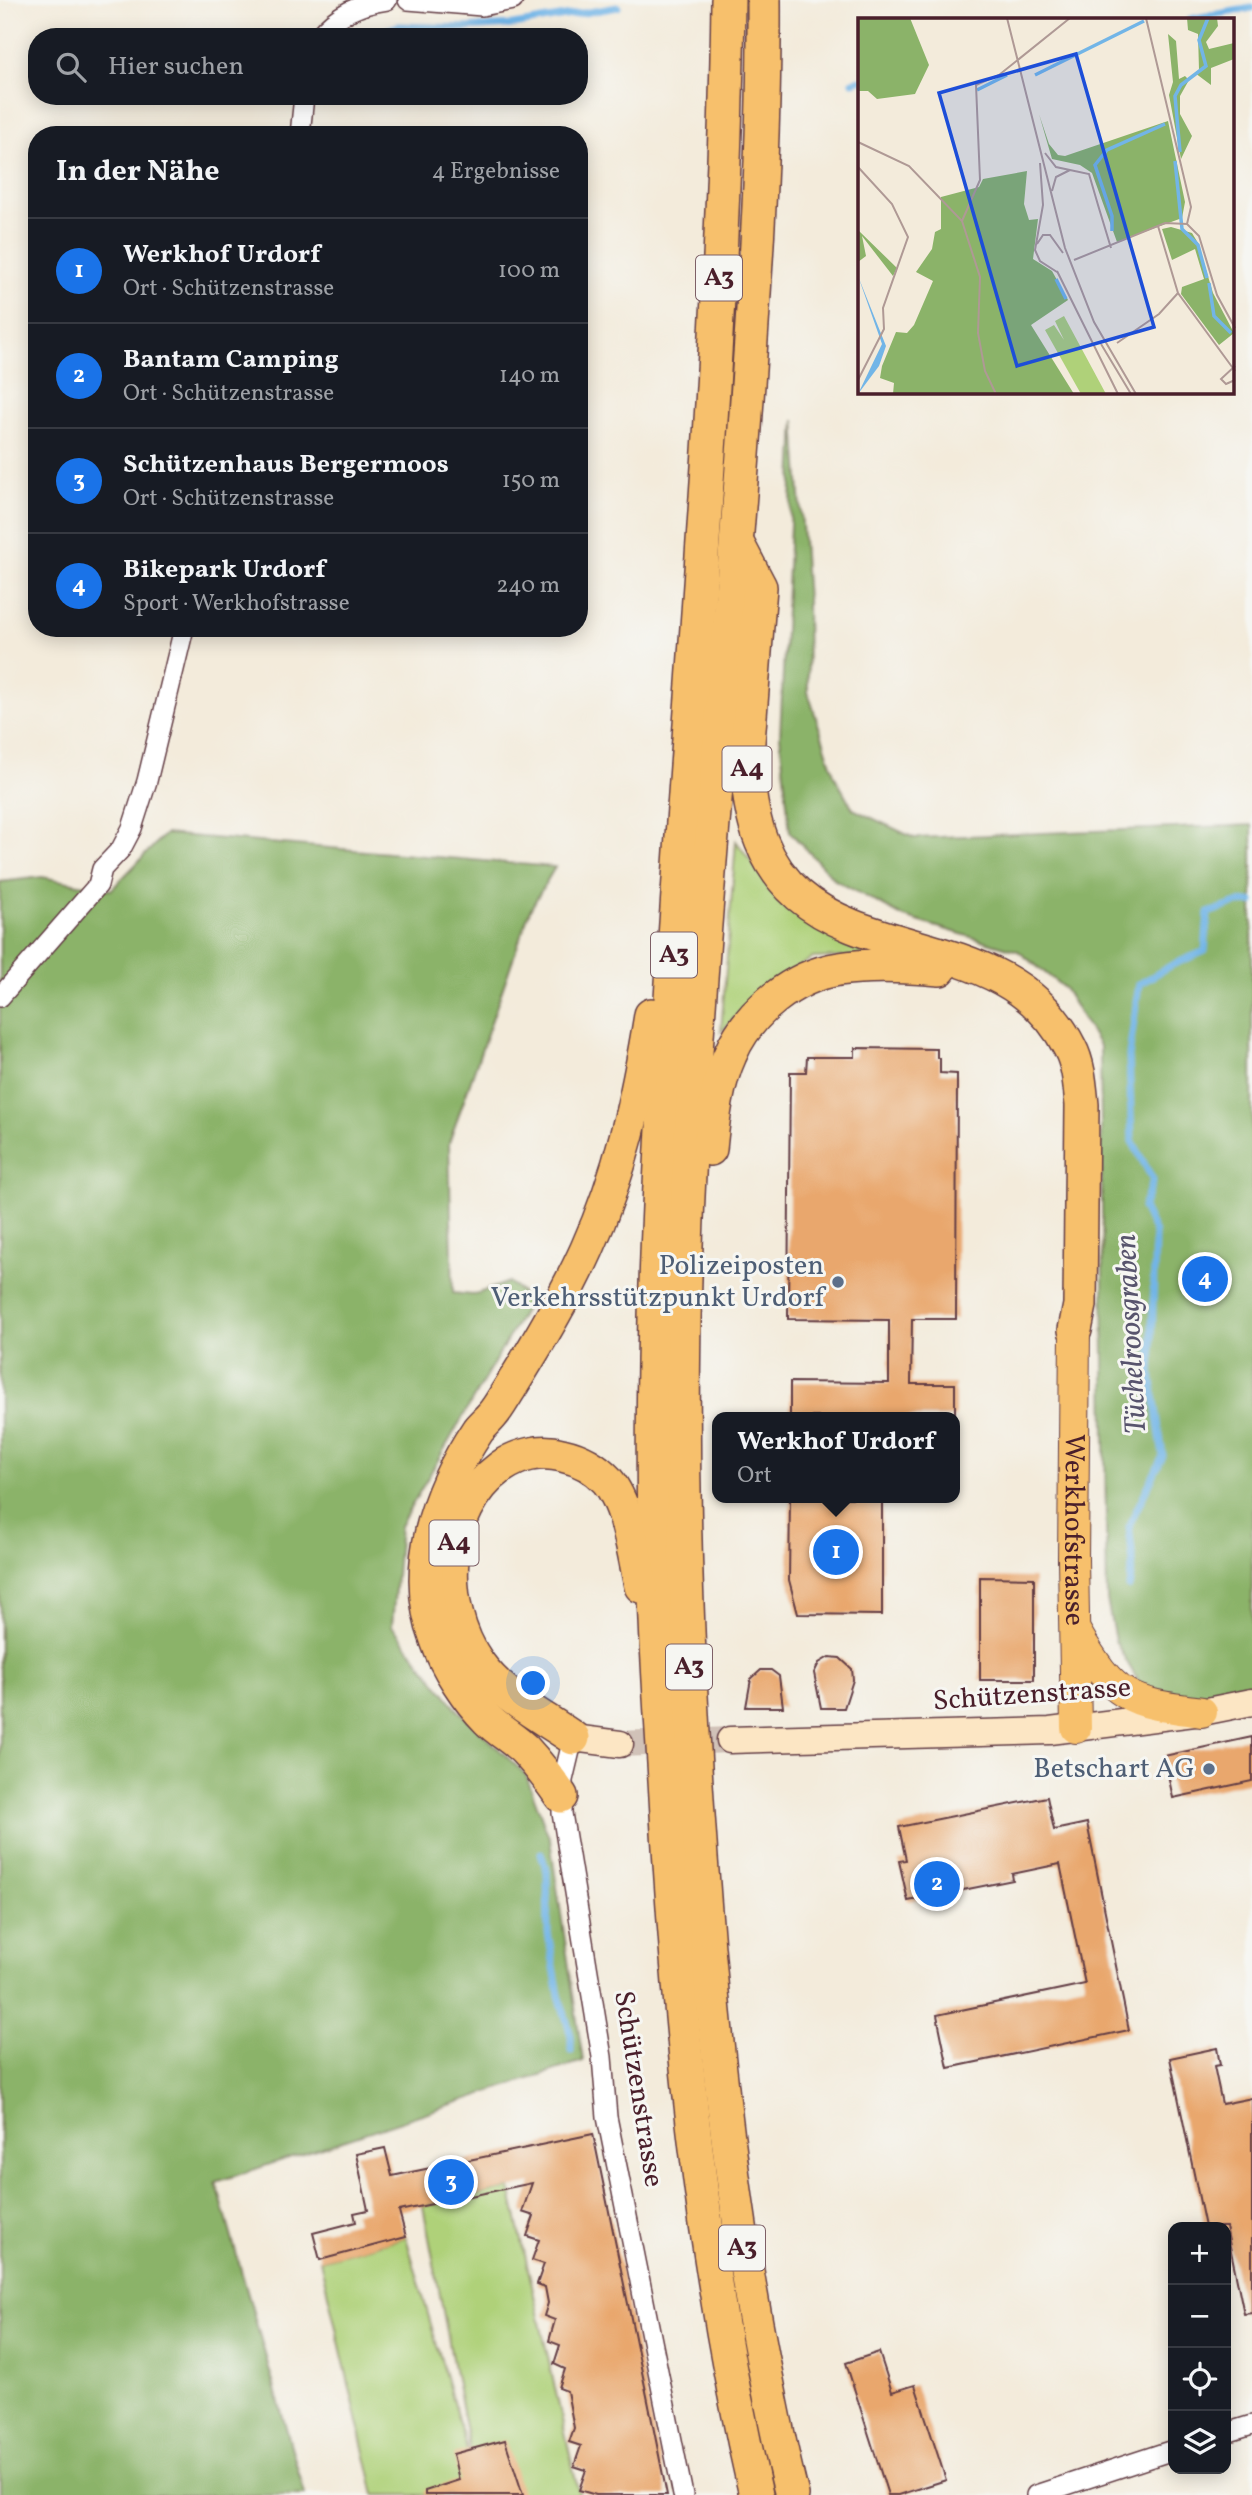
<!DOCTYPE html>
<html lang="de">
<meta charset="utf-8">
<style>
body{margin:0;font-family:Vollkorn,serif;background:#242831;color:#f1f3f6}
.controls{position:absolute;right:21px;bottom:21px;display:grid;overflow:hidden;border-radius:14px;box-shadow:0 4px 18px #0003}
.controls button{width:63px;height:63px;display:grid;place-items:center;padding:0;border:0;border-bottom:2px solid #363941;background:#171b24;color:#f1f3f6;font:35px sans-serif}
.you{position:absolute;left:534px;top:1684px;width:24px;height:24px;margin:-18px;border:5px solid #fff;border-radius:50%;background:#1a73e8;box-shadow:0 0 0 10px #1a73e833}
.badge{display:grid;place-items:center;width:46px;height:46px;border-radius:50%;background:#1a73e8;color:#fff;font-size:23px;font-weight:700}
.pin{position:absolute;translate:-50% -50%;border:4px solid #fff;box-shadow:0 2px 7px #0006}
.popup{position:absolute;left:712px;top:1412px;width:248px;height:91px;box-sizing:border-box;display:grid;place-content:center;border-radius:14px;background:#171b24;filter:drop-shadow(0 2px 5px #0005);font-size:23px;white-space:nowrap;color:#9ea1a6}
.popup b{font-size:26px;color:#f1f3f6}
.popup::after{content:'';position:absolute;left:50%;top:100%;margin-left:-14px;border:14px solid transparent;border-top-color:#171b24}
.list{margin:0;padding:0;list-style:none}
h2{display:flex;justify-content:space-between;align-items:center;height:91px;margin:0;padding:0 28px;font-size:30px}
h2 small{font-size:23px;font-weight:400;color:#9ea1a6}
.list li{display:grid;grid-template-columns:46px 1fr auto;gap:21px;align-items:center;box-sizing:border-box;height:105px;padding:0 28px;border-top:2px solid #363941}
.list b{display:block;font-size:26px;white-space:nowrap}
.list p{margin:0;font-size:23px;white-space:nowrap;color:#9ea1a6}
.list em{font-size:23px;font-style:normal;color:#9ea1a6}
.icon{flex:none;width:38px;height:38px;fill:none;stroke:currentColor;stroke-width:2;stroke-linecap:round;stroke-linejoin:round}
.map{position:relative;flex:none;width:1252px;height:2495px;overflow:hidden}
.search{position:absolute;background:#171b24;box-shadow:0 4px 18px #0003;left:28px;top:28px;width:560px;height:77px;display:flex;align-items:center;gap:18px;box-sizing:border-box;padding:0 24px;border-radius:28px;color:#9ea1a6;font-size:26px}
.panel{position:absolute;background:#171b24;box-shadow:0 4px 18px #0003;left:28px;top:126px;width:560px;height:511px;border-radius:28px}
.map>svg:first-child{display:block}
</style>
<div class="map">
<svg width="1252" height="2495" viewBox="0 0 1252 2495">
<rect width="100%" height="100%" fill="#f6f6f2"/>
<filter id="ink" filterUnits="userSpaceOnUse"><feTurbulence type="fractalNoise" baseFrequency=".0143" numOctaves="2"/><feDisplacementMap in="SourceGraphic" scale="14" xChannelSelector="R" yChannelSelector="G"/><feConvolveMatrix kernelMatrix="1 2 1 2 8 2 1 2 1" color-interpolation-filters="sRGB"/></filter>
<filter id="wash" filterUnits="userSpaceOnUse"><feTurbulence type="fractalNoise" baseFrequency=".00686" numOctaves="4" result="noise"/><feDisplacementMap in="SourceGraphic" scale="28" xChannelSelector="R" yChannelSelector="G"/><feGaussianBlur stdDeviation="1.57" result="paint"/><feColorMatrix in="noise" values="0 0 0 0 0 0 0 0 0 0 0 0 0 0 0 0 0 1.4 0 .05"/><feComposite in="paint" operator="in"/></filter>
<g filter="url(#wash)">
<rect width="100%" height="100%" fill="#f3ebdb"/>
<g fill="#afd179" stroke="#7c7852" stroke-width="2">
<path d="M736,841L769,886L812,924L870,956L813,958L765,986L721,1032Z"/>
<path d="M510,2188L579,2495H375L320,2260L406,2237L475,2479L423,2206Z"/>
</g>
<g fill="#8bb369" stroke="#6a694a" stroke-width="2">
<path d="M795,420L807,600L808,692L835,777L853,809L914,838L1252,825V1685L1184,1699L1142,1688L1115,1641L1107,1600L1100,1047L1064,988L1018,951L904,917L835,880L790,832L780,736Z"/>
<path d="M165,834L555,867L530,910L449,1143L453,1293L473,1295L509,1282L530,1300L400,1526L392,1626L458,1710L526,1775L550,1840L583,2061L216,2182L305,2495H0V882L42,877L111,890Z"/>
</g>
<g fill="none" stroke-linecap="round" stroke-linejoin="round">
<g stroke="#72b5e7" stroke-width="7">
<path d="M1190,19L1252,8"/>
<path d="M364,37L398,26L465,28L513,25L618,7"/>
<path d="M853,82L860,80"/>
<path d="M1129,1587L1133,1562L1129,1525L1163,1456L1151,1375L1155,1233L1143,1208L1153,1180L1132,1141L1129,1056L1139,984L1172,965L1205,951L1208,913L1237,903L1252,902"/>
<path d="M541,1853L547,1872L548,1933L559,1995L571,2036V2051"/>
</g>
</g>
<g id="blocks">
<g fill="#e9a76d">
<path d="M855,1048L937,1049V1058H940V1073L957,1074L956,1319H912L911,1384H955V1417H790V1382L889,1383V1320L788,1319L790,1072H806L807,1057H855Z"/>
<path d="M790,1498H882V1615L798,1614L789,1580Z"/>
<path d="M980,1577L1034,1578V1680H980Z"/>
<path d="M829,1657L840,1658L852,1669L853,1680L844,1708H821L814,1673L819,1663Z"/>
<path d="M761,1670H771L779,1676L783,1707H746L751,1679Z"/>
<path d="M1252,1737V1781L1173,1798L1164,1756Z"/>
<path d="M1047,1797L1054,1830L1087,1823L1129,2030L948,2068L937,2015L1085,1984L1060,1864L1012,1874L1013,1880L908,1901L899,1861L906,1860L899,1827Z"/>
<path d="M1217,2048L1220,2065L1214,2066L1222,2104L1252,2098V2313L1244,2314L1226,2227H1205L1170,2058Z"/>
<path d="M593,2134L647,2396L667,2495H596L579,2490L586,2470L574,2466L581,2446L569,2442L574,2428L567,2391L559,2388L565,2369L554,2364L560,2345L549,2341L555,2320L544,2316L548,2303L545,2287L537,2284L544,2264L532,2260L539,2240L527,2236L534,2216L522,2212L532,2183L399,2211L406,2237L320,2260L313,2233L356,2222L354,2213L368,2210L356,2154L385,2148L392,2176Z"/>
<path d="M879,2352L892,2392L915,2385L946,2480L899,2495H888L846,2363Z"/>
<path d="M505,2440L523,2495H425V2491L459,2480L453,2454Z"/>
</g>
</g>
</g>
<g filter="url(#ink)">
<use href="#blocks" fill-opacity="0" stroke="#633e45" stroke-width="2"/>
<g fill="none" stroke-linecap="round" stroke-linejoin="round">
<path stroke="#d1c2b8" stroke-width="26" stroke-dasharray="26 13" stroke-linecap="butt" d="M620,1744L730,1740"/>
<g stroke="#633e45" stroke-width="22">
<g id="street">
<path d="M408,0L482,6L513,0"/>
<path d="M318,37C337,14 359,4 387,0"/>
<path d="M300,135L304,96"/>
<path d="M0,997L98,885L102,869L121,849L132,828L147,781L184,628"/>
<path d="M573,1738L563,1780L562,1813L602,2057L607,2117L683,2495"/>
<path d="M1226,2433L1252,2425"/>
<path d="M1036,2495L1173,2450"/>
</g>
</g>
<g stroke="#633e45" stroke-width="29">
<g id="secondary">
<path d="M573,1738L620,1744"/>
<path d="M730,1740L1050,1731L1202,1712L1252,1702"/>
</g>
</g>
<g stroke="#633e45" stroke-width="32">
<g id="primary">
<path id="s1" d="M1075,1330L1073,1560L1076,1728"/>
<path d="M1076,1632C1114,1698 1128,1703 1202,1712"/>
</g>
</g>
<g stroke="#633e45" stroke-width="36">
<g id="highway">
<path d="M728,0C723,403 678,804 659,1206C654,1315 652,1424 654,1533C654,1621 661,1709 666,1797C679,2032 703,2266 756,2495"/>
<path d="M764,0C765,143 755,285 745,428C726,691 698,955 687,1219C677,1462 688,1705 708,1948C720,2086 736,2223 763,2360C772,2405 780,2450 792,2495"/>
<path d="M737,543L760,587L747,755C749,1004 992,891 1070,1048C1079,1065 1080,1086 1082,1105L1080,1305L1075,1330"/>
<path d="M710,1149C713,1118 717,1083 730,1055C748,1012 793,976 839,969C872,964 906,966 940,969"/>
<path d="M573,1738C540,1715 502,1697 478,1663C438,1605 441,1511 501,1467C518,1455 541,1449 562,1455C580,1459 594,1466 607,1480C628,1505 634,1554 641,1586"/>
<path d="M561,1796C550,1780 538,1764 525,1750C514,1739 499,1731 488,1720C468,1700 446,1667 437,1640C410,1569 437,1491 478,1430C482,1425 488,1420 492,1415C499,1407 504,1397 510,1388C538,1343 565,1298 587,1249C621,1174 638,1096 651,1015"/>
</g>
</g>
<use href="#street" stroke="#fff" stroke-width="19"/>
<use href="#secondary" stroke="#fce6c4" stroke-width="26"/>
<use href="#primary" stroke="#f7c06c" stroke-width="30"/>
<use href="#highway" stroke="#f7c06c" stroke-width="33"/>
</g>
</g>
<g fill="#5c6f8a" stroke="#f6f6f2" stroke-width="2.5">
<circle cx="838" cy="1282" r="7"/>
<circle cx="1209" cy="1769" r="7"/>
</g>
<g text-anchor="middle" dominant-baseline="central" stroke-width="6" stroke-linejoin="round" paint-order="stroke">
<g fill="#f6f6f2" stroke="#7e6067" stroke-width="2">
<rect x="696" y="255.5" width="46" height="45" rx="5"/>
<rect x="722.5" y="746.5" width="49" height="45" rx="5"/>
<rect x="651" y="932.5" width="46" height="45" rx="5"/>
<rect x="429.5" y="1520.5" width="49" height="45" rx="5"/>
<rect x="666" y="1644.5" width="46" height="45" rx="5"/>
<rect x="719" y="2225.5" width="46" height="45" rx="5"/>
</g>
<g font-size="26" font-weight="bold" fill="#4a1f2b">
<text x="719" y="278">A3</text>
<text x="747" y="769">A4</text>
<text x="674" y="955">A3</text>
<text x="454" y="1543">A4</text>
<text x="689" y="1667">A3</text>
<text x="742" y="2248">A3</text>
</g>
<g font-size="28" fill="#4e5e75" stroke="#f6f6f2" text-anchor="end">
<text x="824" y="1266">Polizeiposten<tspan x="824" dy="32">Verkehrsstützpunkt Urdorf</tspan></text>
<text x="1195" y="1769">Betschart AG</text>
</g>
<g font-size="28" fill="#4a1f2b" stroke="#f6f6f2">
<text stroke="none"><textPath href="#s1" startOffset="200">Werkhofstrasse</textPath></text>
<text transform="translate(1032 1695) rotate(-4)">Schützenstrasse</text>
<text transform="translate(638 2089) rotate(81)">Schützenstrasse</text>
</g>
<g font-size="30" font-style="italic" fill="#58546d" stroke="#f6f6f2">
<text transform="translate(1132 1334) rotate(-93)">Tüchelroosgraben</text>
</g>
</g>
<g transform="translate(858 18)">
<rect width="376" height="376" fill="#f3ebdb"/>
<path d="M206,298L248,376H223L187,312L196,307L206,322L197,303Z" fill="#afd179"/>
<path d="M0,0H52L71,47L57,76L19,81L10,73H0ZM329,0H359L360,8L348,24L351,31L376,25V41L353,50V67L337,55L341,52L340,16L330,12ZM310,16L318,23L321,61L327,58L331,62L322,78V96L334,118L323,141L311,77L315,64ZM181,96L191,126L200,137L207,138L310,103L327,184L324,200L259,224L234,155L222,147L194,141ZM169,153L166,186L171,202L180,201L175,241L194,253L210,282L173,307L216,376H35L36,365L22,360L24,348L38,314L49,315L56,307L75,263L58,254L74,231L77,214L83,211V179L121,169L125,161ZM313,209L334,215L340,225L355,275L376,315L361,327L323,276L324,269L346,261L337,231L314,242L304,211ZM0,212L39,250L35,258L4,218L8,238L0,244Z" fill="#8bb369"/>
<path d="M0,258L28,328L21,348L0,376L24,326Z" fill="#72b5e7"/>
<path fill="none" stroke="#72b5e7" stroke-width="3.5" d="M177,57L286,3M119,72L149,57M322,134L317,78L323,67L348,48L341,22L350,0M317,143L324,211L340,227L349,260M254,213V198L237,147L249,132L307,106M198,261L208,281M351,265L356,298L373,315"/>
<path fill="none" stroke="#af9995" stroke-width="2" d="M149,0L207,230L236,304L278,376M288,0L333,189L329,206M0,124L51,148L104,203L122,259L120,315L127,353L138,376M187,135L198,149L231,156L240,187M182,145L185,187L177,232L182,243L199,254M0,149L34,186L50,219L25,290L26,311L0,362M194,173L198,159L212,152M240,187L253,230M104,203L122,162L118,67L141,57L212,0M300,208L320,275L377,353M179,226L185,217H192L205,235M216,242L307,205L329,206L341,218L359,277L377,310M199,253L260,376M259,325L301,296L320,275M243,326L273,376M377,348L363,361L368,366L377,362"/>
<path fill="#1d4ed8" fill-opacity="0.15" stroke="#1d4ed8" stroke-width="3.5" d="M218,36L296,309L159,348L81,75Z"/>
<rect width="376" height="376" fill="none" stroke="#4a1f2b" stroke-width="3.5"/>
</g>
</svg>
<div class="controls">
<button>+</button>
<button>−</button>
<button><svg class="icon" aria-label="locate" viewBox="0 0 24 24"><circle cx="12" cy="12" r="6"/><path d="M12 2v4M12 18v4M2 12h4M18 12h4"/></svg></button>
<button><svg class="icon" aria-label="layers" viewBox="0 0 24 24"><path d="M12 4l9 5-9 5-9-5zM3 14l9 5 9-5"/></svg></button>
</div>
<div class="you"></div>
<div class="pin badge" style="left:836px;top:1552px">1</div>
<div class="popup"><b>Werkhof Urdorf</b>Ort</div>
<div class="pin badge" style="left:937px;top:1884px">2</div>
<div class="pin badge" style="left:451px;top:2182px">3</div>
<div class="pin badge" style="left:1205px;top:1279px">4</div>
<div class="search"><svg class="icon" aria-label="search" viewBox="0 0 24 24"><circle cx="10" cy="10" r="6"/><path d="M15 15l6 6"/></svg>Hier suchen</div>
<section class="panel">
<h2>In der Nähe<small>4 Ergebnisse</small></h2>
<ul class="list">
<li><span class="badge">1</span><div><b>Werkhof Urdorf</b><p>Ort · Schützenstrasse</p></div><em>100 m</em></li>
<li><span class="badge">2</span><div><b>Bantam Camping</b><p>Ort · Schützenstrasse</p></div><em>140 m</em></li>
<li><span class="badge">3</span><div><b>Schützenhaus Bergermoos</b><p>Ort · Schützenstrasse</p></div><em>150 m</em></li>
<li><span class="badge">4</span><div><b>Bikepark Urdorf</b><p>Sport · Werkhofstrasse</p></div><em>240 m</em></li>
</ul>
</section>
</div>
